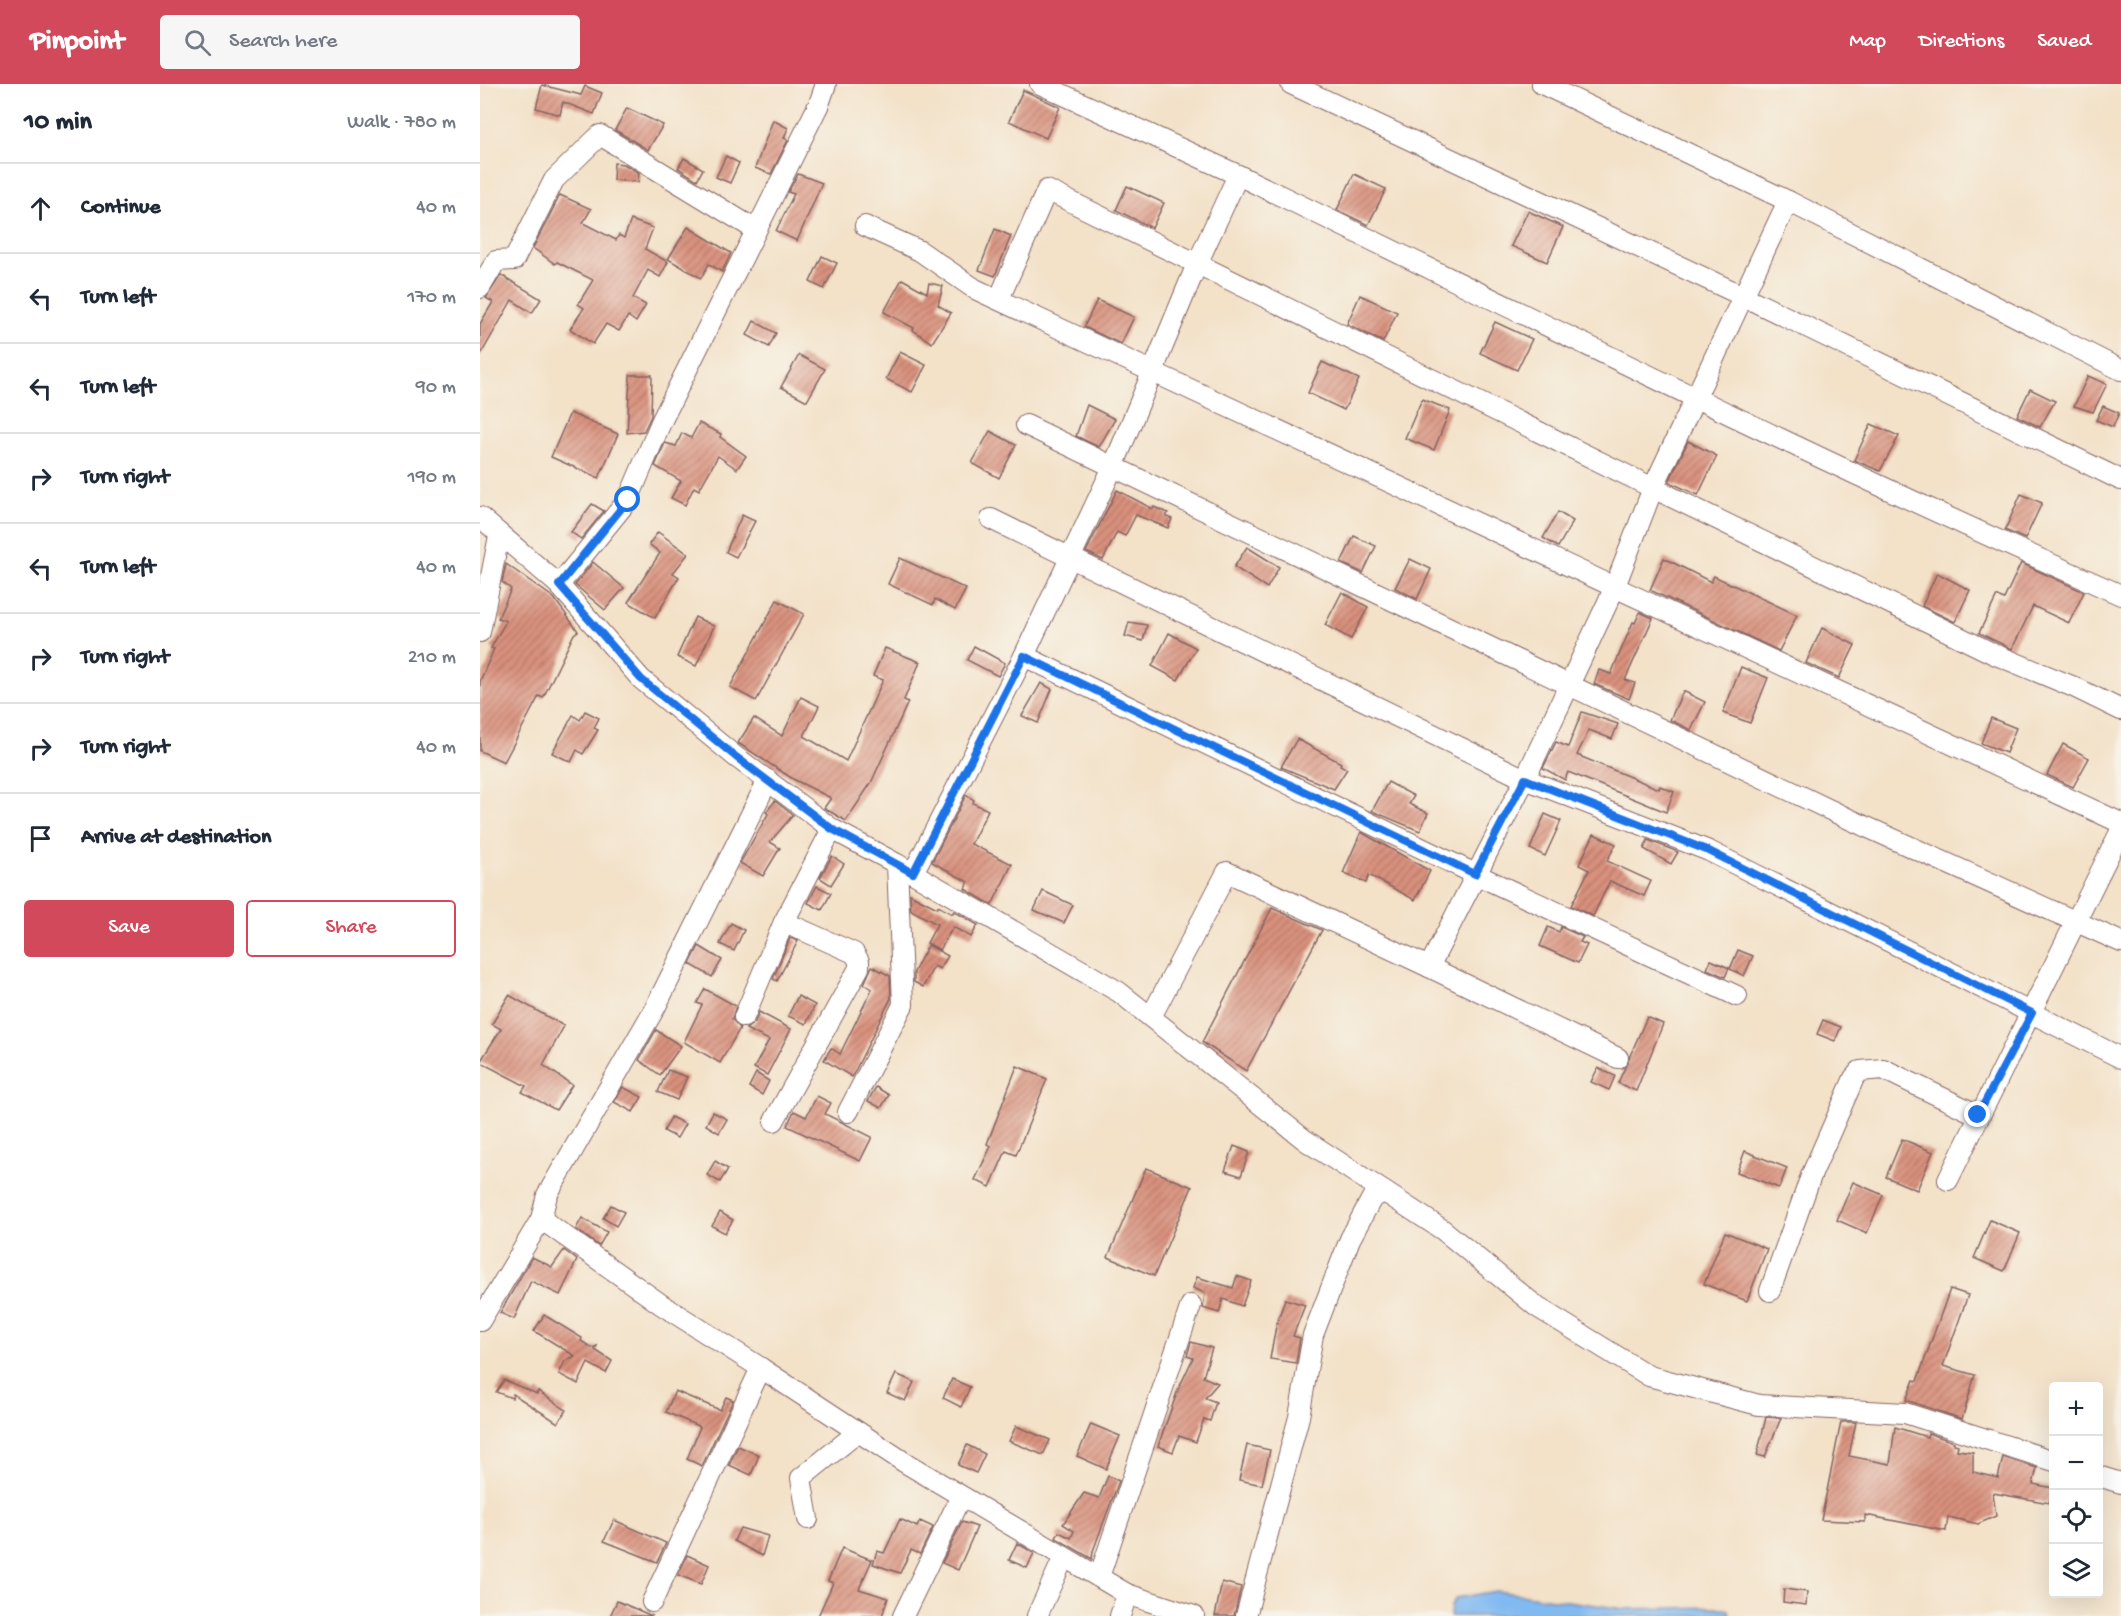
<!DOCTYPE html>
<meta charset="utf-8">
<style>
body{margin:0;font-family:"Gochi Hand",sans-serif;background:#f6f6f7;color:#1f2937}
.controls{position:absolute;right:18px;bottom:18px;display:grid;overflow:hidden;border-radius:6px;box-shadow:0 6px 24px #0002}
.controls button{width:54px;height:54px;display:grid;place-items:center;padding:0;border:0;border-bottom:2px solid #e0e1e3;background:#fff;color:#1f2937;font:30px sans-serif}
.stop{position:absolute;width:18px;height:18px;margin:-14px;border:4px solid #1a73e8;border-radius:50%;background:#fff}
.stop.end{background:#1a73e8;border-color:#fff;box-shadow:0 2px 6px #0008}
.list{margin:0;padding:0;list-style:none}
h2{display:flex;justify-content:space-between;align-items:center;height:78px;margin:0;padding:0 24px;font-size:26px}
h2 small{font-size:20px;font-weight:400;color:#747a83}
.list li{display:grid;grid-template-columns:39px 1fr auto;gap:18px;align-items:center;box-sizing:border-box;height:90px;padding:0 24px;border-top:2px solid #e0e1e3}
.list b{display:block;font-size:22px;white-space:nowrap}
.list em{font-size:20px;font-style:normal;color:#747a83}
.actions{display:flex;gap:12px;padding:18px 24px}
.actions a{flex:1;padding:14px 0;border:2px solid #d1495b;border-radius:6px;text-align:center;font-size:21px;color:#d1495b}
.actions .main{background:#d1495b;color:#fff}
.icon{flex:none;width:33px;height:33px;fill:none;stroke:currentColor;stroke-width:2;stroke-linecap:round;stroke-linejoin:round}
.map{position:relative;flex:none;width:1641px;height:1532px;overflow:hidden}
header{display:flex;align-items:center;gap:36px;box-sizing:border-box;height:84px;padding:0 30px;background:#d1495b;color:#fff}
header strong{font-size:28px}
nav{display:flex;gap:33px;margin-inline-start:auto;font-size:21px}
.search{width:420px;height:54px;background:#f6f6f7;display:flex;align-items:center;gap:15px;box-sizing:border-box;padding:0 21px;border-radius:6px;color:#747a83;font-size:22px}
main{display:flex}
aside{flex:1;background:#fff}
.map>svg:first-child{display:block}
</style>
<header>
<strong>Pinpoint</strong>
<div class="search"><svg class="icon" aria-label="search" viewBox="0 0 24 24"><circle cx="10" cy="10" r="6"/><path d="M15 15l6 6"/></svg>Search here</div>
<nav><a>Map</a><a>Directions</a><a>Saved</a></nav>
</header>
<main>
<aside>
<h2>10 min<small>Walk · 780 m</small></h2>
<ul class="list">
<li><svg class="icon" aria-label="ahead" viewBox="0 0 24 24"><path d="M12 20V5M6 11l6-6 6 6"/></svg><div><b>Continue</b></div><em>40 m</em></li>
<li><svg class="icon" aria-label="left" viewBox="0 0 24 24"><path d="M17 20v-9H6M10 6l-5 5 5 5"/></svg><div><b>Turn left</b></div><em>170 m</em></li>
<li><svg class="icon" aria-label="left" viewBox="0 0 24 24"><path d="M17 20v-9H6M10 6l-5 5 5 5"/></svg><div><b>Turn left</b></div><em>90 m</em></li>
<li><svg class="icon" aria-label="right" viewBox="0 0 24 24"><path d="M7 20v-9h11M14 6l5 5-5 5"/></svg><div><b>Turn right</b></div><em>190 m</em></li>
<li><svg class="icon" aria-label="left" viewBox="0 0 24 24"><path d="M17 20v-9H6M10 6l-5 5 5 5"/></svg><div><b>Turn left</b></div><em>40 m</em></li>
<li><svg class="icon" aria-label="right" viewBox="0 0 24 24"><path d="M7 20v-9h11M14 6l5 5-5 5"/></svg><div><b>Turn right</b></div><em>210 m</em></li>
<li><svg class="icon" aria-label="right" viewBox="0 0 24 24"><path d="M7 20v-9h11M14 6l5 5-5 5"/></svg><div><b>Turn right</b></div><em>40 m</em></li>
<li><svg class="icon" aria-label="arrive" viewBox="0 0 24 24"><path d="M6 21V4h12l-3 4 3 4H6"/></svg><div><b>Arrive at destination</b></div></li>
</ul>
<div class="actions"><a class="main">Save</a><a>Share</a></div>
</aside>
<div class="map">
<svg width="1641" height="1532" viewBox="0 0 1641 1532">
<defs>
<pattern id="building-hatch" width="6" height="6" patternUnits="userSpaceOnUse" patternTransform="scale(1.5)"><rect width="6" height="6" fill="#d9917d"/><path d="M-1 1l2-2M0 6l6-6M5 7l2-2" fill="none" stroke="#b27667"/></pattern>
</defs>
<rect width="100%" height="100%" fill="#f7f3e8"/>
<filter id="ink" filterUnits="userSpaceOnUse"><feTurbulence type="fractalNoise" baseFrequency=".0167" numOctaves="2"/><feDisplacementMap in="SourceGraphic" scale="12" xChannelSelector="R" yChannelSelector="G"/><feConvolveMatrix kernelMatrix="1 2 1 2 8 2 1 2 1" color-interpolation-filters="sRGB"/></filter>
<filter id="wash" filterUnits="userSpaceOnUse"><feTurbulence type="fractalNoise" baseFrequency=".008" numOctaves="4" result="noise"/><feDisplacementMap in="SourceGraphic" scale="24" xChannelSelector="R" yChannelSelector="G"/><feGaussianBlur stdDeviation="1.35" result="paint"/><feColorMatrix in="noise" values="0 0 0 0 0 0 0 0 0 0 0 0 0 0 0 0 0 1.4 0 .05"/><feComposite in="paint" operator="in"/></filter>
<g filter="url(#wash)">
<rect width="100%" height="100%" fill="#f3e1c8"/>
<path fill="#81baf1" stroke="#666c8e" stroke-width="1.5" d="M1016,1507L1144,1525L1237,1523L1249,1526L1250,1532H970L971,1522L976,1514Z"/>
<g id="blocks">
<g fill="url(#building-hatch)">
<path d="M62,1L101,11L105,2L122,9L114,30L83,18L80,31L56,24Z"/>
<path d="M543,6L580,23L566,54L529,37Z"/>
<path d="M147,24L183,41L168,66L135,46Z"/>
<path d="M293,36L308,44L304,54L308,56L291,90L275,84Z"/>
<path d="M246,72L259,79L250,99L236,93Z"/>
<path d="M204,74L223,85L217,96L198,84Z"/>
<path d="M134,79L144,80L159,89L158,98L133,96Z"/>
<path d="M318,90L342,99L317,157L296,147L314,110L308,108Z"/>
<path d="M874,90L906,105L888,141L857,126Z"/>
<path d="M647,102L684,119L672,144L636,126Z"/>
<path d="M80,111L111,125L103,139L136,156L139,151L144,154L151,136L173,144L165,165L188,178L180,193L168,186L153,214L166,221L156,238L148,232L139,247L126,240L113,260L90,245L104,224L98,220L113,196L77,178L75,180L53,164Z"/>
<path d="M1048,127L1083,143L1067,178L1031,162Z"/>
<path d="M208,143L251,169L242,188L229,180L221,194L188,175Z"/>
<path d="M515,145L531,152L515,192L499,186Z"/>
<path d="M342,172L357,179L344,205L330,198Z"/>
<path d="M21,191L61,215L52,229L32,216L0,272V240L13,218L6,214Z"/>
<path d="M422,195L447,209L449,199L463,202L458,221L471,229L452,259L433,246L434,244L404,228Z"/>
<path d="M880,211L917,228L903,258L867,240Z"/>
<path d="M617,216L654,233L641,260L604,243Z"/>
<path d="M274,237L296,249L289,263L267,251Z"/>
<path d="M1015,238L1052,255L1037,286L1000,269Z"/>
<path d="M420,268L446,281L432,308L406,295Z"/>
<path d="M319,271L345,285L327,317L301,303Z"/>
<path d="M842,278L879,295L864,326L828,309Z"/>
<path d="M150,291H172L171,332L164,347L147,349Z"/>
<path d="M1608,292L1627,300L1613,328L1594,322Z"/>
<path d="M1550,305L1575,317L1560,343L1537,332Z"/>
<path d="M942,315L970,326L954,366L925,354Z"/>
<path d="M607,321L635,335L619,363L596,352Z"/>
<path d="M1623,322L1639,329L1633,343L1616,336Z"/>
<path d="M90,329L138,350L119,394L71,373Z"/>
<path d="M219,339L241,350L240,353L266,372L257,385L238,372L219,406L214,403L205,421L191,414L201,397L175,382L185,359L196,362L202,349L211,354Z"/>
<path d="M1391,340L1419,352L1400,387L1374,376Z"/>
<path d="M510,347L536,361L519,394L492,379Z"/>
<path d="M1208,357L1237,372L1218,411L1189,398Z"/>
<path d="M637,406L673,425L674,423L688,429L686,432L692,435L688,444L656,431L645,452L637,448L623,476L606,468Z"/>
<path d="M1541,410L1562,419L1545,455L1525,446Z"/>
<path d="M112,420L124,427L101,455L91,448Z"/>
<path d="M1078,428L1093,437L1078,463L1063,454Z"/>
<path d="M262,431L275,437L256,473L246,468Z"/>
<path d="M178,448L208,470L193,489L199,493L175,534L148,518L180,469L169,460Z"/>
<path d="M874,452L896,462L883,489L861,479Z"/>
<path d="M767,463L799,483L787,504L754,483Z"/>
<path d="M420,474L486,505L475,526L455,515L453,521L408,500Z"/>
<path d="M1184,474L1231,498L1234,492L1317,531L1299,567L1170,506Z"/>
<path d="M930,475L951,485L937,515L915,504Z"/>
<path d="M113,478L144,504L125,526L95,501Z"/>
<path d="M1541,479L1604,508L1589,539L1553,522L1532,565L1499,549L1517,512L1524,515Z"/>
<path d="M26,480L74,514L98,547L94,550L63,614L59,612L24,678L0,667V597L14,565L11,564L26,537L18,534L31,505L22,498Z"/>
<path d="M1457,489L1490,506L1475,538L1442,522Z"/>
<path d="M862,508L888,523L871,555L845,541Z"/>
<path d="M297,516L324,530L276,617L250,603Z"/>
<path d="M1160,528L1173,534L1145,596L1155,599L1149,615L1114,600L1119,586L1131,590L1153,538L1155,539Z"/>
<path d="M215,533L234,542L216,582L197,573Z"/>
<path d="M649,538L667,541L663,557L645,552Z"/>
<path d="M1342,544L1375,561L1359,594L1326,579Z"/>
<path d="M689,549L716,564L698,596L672,582Z"/>
<path d="M494,562L525,579L518,592L487,576Z"/>
<path d="M405,564L440,578L424,616L428,618L391,699L366,737L344,724L351,714L313,695L258,659L274,634L302,652L321,613L339,622L324,652L366,677L403,596L393,592Z"/>
<path d="M1261,583L1288,594L1270,639L1243,629Z"/>
<path d="M561,599L572,605L558,639L542,632Z"/>
<path d="M1203,607L1225,618L1211,646L1190,636Z"/>
<path d="M105,627L119,634L114,644L118,646L103,670L97,666L91,678L72,669L93,631L100,636Z"/>
<path d="M1102,628L1138,640L1132,655L1109,646L1097,671L1179,705L1180,702L1194,708L1186,728L1088,688L1085,696L1063,684L1076,658L1088,663Z"/>
<path d="M1511,634L1536,644L1526,669L1501,659Z"/>
<path d="M817,655L861,679L860,681L867,685L854,705L801,683Z"/>
<path d="M1583,660L1609,674L1593,703L1567,691Z"/>
<path d="M908,698L934,712L929,720L948,729L940,747L892,727Z"/>
<path d="M486,711L494,716L493,719L508,726L491,760L532,780L512,821L485,805L488,798L452,778Z"/>
<path d="M295,717L313,731L290,758L300,764L283,792L260,779L288,730L286,728Z"/>
<path d="M1065,730L1081,737L1065,772L1050,765Z"/>
<path d="M881,748L950,787L935,816L889,791L886,799L863,789Z"/>
<path d="M1114,750L1136,760L1127,777L1171,797L1164,812L1130,797L1113,832L1091,822L1109,786L1099,781Z"/>
<path d="M1168,756L1198,768L1191,780L1164,765Z"/>
<path d="M352,772L364,780L351,801L340,794Z"/>
<path d="M337,802L351,809L342,826L328,819Z"/>
<path d="M563,807L593,821L584,839L554,826Z"/>
<path d="M430,810L457,824L458,822L472,830L474,827L498,841L491,853L473,843L460,866L447,859L457,840L431,826Z"/>
<path d="M792,824L842,846L766,987L722,958Z"/>
<path d="M251,839L264,846L254,867L240,860Z"/>
<path d="M1068,843L1079,848L1081,843L1103,853L1100,858L1107,861L1098,879L1060,862Z"/>
<path d="M310,854L318,857L297,897L293,895Z"/>
<path d="M448,861L468,872L460,885L454,882L443,903L434,898V888Z"/>
<path d="M219,862L242,876L232,893L210,880Z"/>
<path d="M1258,866L1273,872L1264,892L1250,885Z"/>
<path d="M1231,876L1249,884L1245,893L1227,885Z"/>
<path d="M392,882L410,892L411,914L372,993L344,976L351,964L360,970L392,905L384,900Z"/>
<path d="M225,905L256,922L252,935L260,944L240,979L204,958L222,921L217,919Z"/>
<path d="M29,911L84,942L63,981L92,1001L76,1026L42,1008L46,1002L0,978L21,945L12,940Z"/>
<path d="M318,912L335,921L326,940L308,932Z"/>
<path d="M279,928L311,945L287,991L274,984L289,956L266,945L275,938Z"/>
<path d="M1167,933L1183,940L1156,1007L1138,999Z"/>
<path d="M1343,936L1361,943L1355,957L1337,950Z"/>
<path d="M176,946L201,962L180,991L159,976Z"/>
<path d="M537,982L567,995L536,1071L526,1067L510,1103L495,1096L511,1062L507,1060Z"/>
<path d="M1118,984L1135,992L1129,1006L1111,998Z"/>
<path d="M188,986L207,993L197,1016L178,1008Z"/>
<path d="M276,989L289,997L282,1011L269,1003Z"/>
<path d="M143,1003L162,1013L153,1028L134,1018Z"/>
<path d="M396,1003L409,1011L401,1024L388,1017Z"/>
<path d="M337,1012L351,1019L345,1030L392,1053L380,1077L307,1042L314,1027L326,1033Z"/>
<path d="M233,1028L247,1035L239,1049L226,1041Z"/>
<path d="M191,1033L205,1040L197,1054L184,1047Z"/>
<path d="M1422,1055L1453,1068L1437,1106L1406,1093Z"/>
<path d="M754,1062L769,1068L761,1092L745,1087Z"/>
<path d="M1265,1067L1307,1084L1299,1104L1257,1088Z"/>
<path d="M235,1077L248,1085L240,1098L227,1091Z"/>
<path d="M666,1084L712,1103L674,1192L628,1173Z"/>
<path d="M1373,1098L1403,1111L1387,1149L1357,1136Z"/>
<path d="M131,1121L144,1128L136,1142L123,1134Z"/>
<path d="M240,1128L253,1136L245,1149L232,1142Z"/>
<path d="M102,1134L127,1148L119,1162L96,1145Z"/>
<path d="M1510,1136L1540,1149L1524,1187L1494,1174Z"/>
<path d="M1245,1148L1287,1165L1267,1217L1224,1200Z"/>
<path d="M84,1166L97,1176L80,1211L51,1197L34,1235L20,1229L52,1173L72,1183Z"/>
<path d="M757,1192L771,1197L762,1222L743,1215L739,1229L723,1224L725,1209L713,1204L717,1193L753,1204Z"/>
<path d="M1470,1205L1488,1211L1463,1282L1495,1291L1482,1335L1426,1316L1434,1296L1437,1297Z"/>
<path d="M805,1215L825,1221L813,1252L820,1254L816,1279L790,1275L796,1242Z"/>
<path d="M64,1231L102,1254L101,1257L112,1264L117,1262L115,1266L132,1277L126,1289L108,1279L98,1300L79,1290L85,1277L95,1272L54,1247Z"/>
<path d="M711,1258L732,1264L723,1293L738,1299L725,1314L736,1318L730,1337L724,1335L716,1358L699,1352L693,1368L678,1362L698,1306L713,1274L707,1272Z"/>
<path d="M416,1290L434,1298L425,1317L407,1309Z"/>
<path d="M472,1295L490,1303L481,1323L463,1314Z"/>
<path d="M24,1296L57,1310L58,1307L86,1326L78,1339L33,1310L32,1314L16,1308Z"/>
<path d="M195,1307L240,1326L246,1313L253,1316L222,1382L207,1375L220,1343L186,1328Z"/>
<path d="M1286,1333L1301,1334L1285,1373L1277,1371Z"/>
<path d="M1361,1338H1376L1369,1372L1410,1380L1415,1343L1447,1353L1448,1349L1474,1358V1360L1478,1361L1477,1366L1493,1368V1388L1518,1394L1523,1373L1557,1384L1553,1400L1573,1404L1569,1419L1513,1409L1516,1432L1498,1440L1468,1433L1466,1447L1385,1431V1438L1341,1436Z"/>
<path d="M611,1340L640,1352L626,1385L597,1372Z"/>
<path d="M536,1342L570,1356L563,1371L529,1357Z"/>
<path d="M487,1361L505,1370L496,1389L478,1381Z"/>
<path d="M767,1361L790,1366L782,1401L759,1396Z"/>
<path d="M258,1362L279,1371L271,1391L249,1381Z"/>
<path d="M628,1392L639,1397L613,1467L612,1475L576,1454L579,1448L591,1454L594,1447L583,1440L604,1409L619,1414Z"/>
<path d="M420,1435L437,1443L440,1437L453,1443L440,1470L431,1466L420,1489L393,1480L397,1467L404,1469Z"/>
<path d="M134,1436L186,1459L177,1478L124,1457Z"/>
<path d="M482,1438L497,1443L478,1486L462,1479Z"/>
<path d="M260,1444L288,1452L282,1472L254,1457Z"/>
<path d="M537,1459L554,1469L547,1484L529,1476Z"/>
<path d="M362,1464L392,1476L379,1505L408,1514L402,1532H338L353,1499L348,1497Z"/>
<path d="M207,1471L229,1481L221,1500L198,1491Z"/>
<path d="M742,1498L761,1503L754,1532H735Z"/>
<path d="M1304,1505L1327,1508L1326,1521L1303,1518Z"/>
<path d="M137,1517L172,1532H130Z"/>
</g>
</g>
</g>
<g filter="url(#ink)">
<use href="#blocks" fill-opacity="0" stroke="#856362" stroke-width="1.5"/>
<g fill="none" stroke-linecap="round" stroke-linejoin="round">
<g stroke="#856362" stroke-width="22">
<g id="minor">
<path d="M560,0L758,91"/>
<path d="M811,0L1263,212L1641,396"/>
<path d="M1062,0L1308,117L1641,286"/>
<path d="M1308,117L1173,404L1514,570L1594,603L1641,626"/>
<path d="M385,142L440,167L495,205L1641,739"/>
<path d="M0,204L16,177L34,176L74,96L120,51L276,146"/>
<path d="M519,215L567,106L1173,404L1134,505L1045,695L949,883L747,788L671,933"/>
<path d="M546,341L1369,735L1641,858"/>
<path d="M0,433L79,501L161,595L256,673L352,745L417,780L639,908L825,1056L963,1146L1057,1223L1169,1292L1279,1321L1425,1329L1574,1377"/>
<path d="M511,435L1045,695L1229,767L1641,974"/>
<path d="M79,501L148,416L182,336L339,20L346,0"/>
<path d="M0,548L19,452"/>
<path d="M544,572L633,383L717,180L758,91C1051,233 1342,380 1641,511"/>
<path d="M433,789L544,572L995,790L1257,912"/>
<path d="M949,883L1138,974"/>
<path d="M264,933L304,838L352,745"/>
<path d="M368,1028L423,921L417,780"/>
<path d="M294,1037L379,884V877L374,869L304,838"/>
<path d="M1468,1096L1641,746"/>
<path d="M61,1135L182,1221L281,1284L172,1518"/>
<path d="M1290,1207L1331,1092L1374,994L1380,987L1403,985L1498,1031"/>
<path d="M0,1237L61,1135L67,1111L175,924L288,696"/>
<path d="M281,1284L424,1378L647,1510L714,1532"/>
<path d="M1618,1392L1641,1399"/>
<path d="M328,1435L321,1394L378,1348"/>
<path d="M619,1493L711,1221"/>
<path d="M423,1532L481,1412"/>
<path d="M557,1532L584,1473"/>
<path d="M640,1532L647,1510"/>
<path d="M766,1532L819,1333L833,1251L870,1155L892,1114L905,1108"/>
</g>
</g>
<use href="#minor" stroke="#fff" stroke-width="20"/>
</g>
</g>
<g fill="none" stroke-linecap="round" stroke-linejoin="round" filter="url(#ink)">
<path stroke="#1a73e8" stroke-width="8" d="M148,416L79,501L161,595L256,673L352,745L433,789L544,572L995,790L1045,695L1229,767L1552,929L1498,1031"/>
</g>
</svg>
<div class="controls">
<button>+</button>
<button>−</button>
<button><svg class="icon" aria-label="locate" viewBox="0 0 24 24"><circle cx="12" cy="12" r="6"/><path d="M12 2v4M12 18v4M2 12h4M18 12h4"/></svg></button>
<button><svg class="icon" aria-label="layers" viewBox="0 0 24 24"><path d="M12 4l9 5-9 5-9-5zM3 14l9 5 9-5"/></svg></button>
</div>
<div class="stop" style="left:148px;top:416px"></div>
<div class="stop end" style="left:1498px;top:1031px"></div>
</div>
</main>
